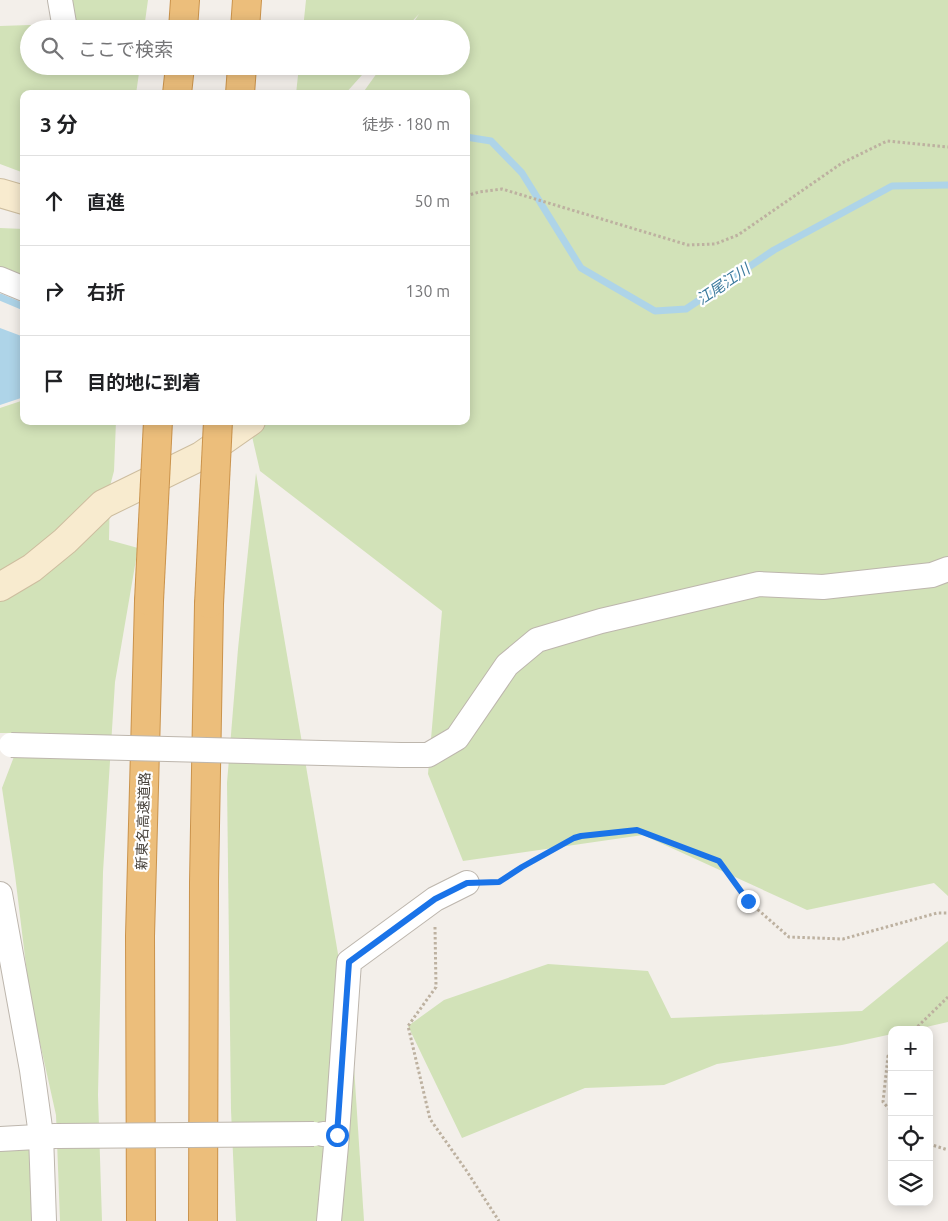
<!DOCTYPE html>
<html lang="ja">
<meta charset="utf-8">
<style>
body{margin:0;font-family:Ubuntu,"Noto Sans JP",sans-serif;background:#f2f2f2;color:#202124}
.controls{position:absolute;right:15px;bottom:15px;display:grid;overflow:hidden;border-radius:10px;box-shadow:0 2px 12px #0003}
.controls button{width:45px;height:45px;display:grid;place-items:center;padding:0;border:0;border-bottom:1px solid #e0e0e0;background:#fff;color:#202124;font:25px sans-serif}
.stop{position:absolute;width:15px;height:15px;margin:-11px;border:4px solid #1a73e8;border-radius:50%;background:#fff}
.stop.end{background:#1a73e8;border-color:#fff;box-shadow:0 1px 5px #0008}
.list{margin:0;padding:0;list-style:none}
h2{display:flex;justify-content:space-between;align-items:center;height:65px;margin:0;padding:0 20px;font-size:21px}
h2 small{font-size:16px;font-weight:400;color:#757577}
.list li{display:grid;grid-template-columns:32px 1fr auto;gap:15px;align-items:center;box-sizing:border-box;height:90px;padding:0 20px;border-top:1px solid #e0e0e0}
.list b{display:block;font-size:19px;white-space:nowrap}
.list em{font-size:16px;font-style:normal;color:#757577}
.icon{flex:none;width:28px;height:28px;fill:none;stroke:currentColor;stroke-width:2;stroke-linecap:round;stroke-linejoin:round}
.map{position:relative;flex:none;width:948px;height:1221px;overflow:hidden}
.search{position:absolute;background:#fff;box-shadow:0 2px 12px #0003;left:20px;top:20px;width:450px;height:55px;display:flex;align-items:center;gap:12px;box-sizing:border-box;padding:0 18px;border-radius:28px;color:#757577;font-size:19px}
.panel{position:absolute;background:#fff;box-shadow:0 2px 12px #0003;left:20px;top:90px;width:450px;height:335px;border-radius:10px}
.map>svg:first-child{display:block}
</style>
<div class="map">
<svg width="948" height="1221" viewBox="0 0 948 1221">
<rect width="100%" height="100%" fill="#f3efea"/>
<g fill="#d2e2b8">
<path d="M60,0H148L144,29H29V66H140L136,94H24V173L0,164V26L59,24Z"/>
<path d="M306,0H948V896L934,883L807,910L643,835L463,861L428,774L442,611L260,471L251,432L266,421H466V94H362L382,66H461V29H409L419,14L405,29H303Z"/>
<path d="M299,66H370L345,94H296Z"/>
<path d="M0,228L24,229V276L0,271Z"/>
<path d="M24,400V421H116L114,471L110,486L109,540L138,548L115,682L103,872L98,1095L102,1221H60L56,1115L30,998L15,875L2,788L23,733H0V408Z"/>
<path d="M256,473L352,1036L364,1221H236L231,1110L227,783L238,649Z"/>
<path d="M948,941V1022L913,1030H892V1034L842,1045L717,1064L664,1085L585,1088L462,1138L408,1026L444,1000L548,964L648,971L671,1018L862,1011Z"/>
<path d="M32,1140L38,1221H0V1146Z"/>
</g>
<path fill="#aed4e8" d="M0,328L24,337V397L0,405Z"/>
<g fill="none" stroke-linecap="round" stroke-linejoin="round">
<g stroke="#aed4e8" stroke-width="7">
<path d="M466,137L491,141L522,173L581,268L655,311L686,309L774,250L892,186L948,185"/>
<path d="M0,297L24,307"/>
</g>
<g stroke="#bdb6ad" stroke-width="26">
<g id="street">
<path d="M60,0L65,29"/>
<path d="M0,279L24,289"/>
<path d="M401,755H428L457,738L507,665L537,640L601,621L759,584L823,587L932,575L948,569"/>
<path d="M0,894L32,1070L41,1135L44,1221"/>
<path d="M323,1134L337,1135L329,1221"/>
<path d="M337,1135L349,962L435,899L467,883"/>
<path d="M0,1139L55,1136"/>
</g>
</g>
<g stroke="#cdbd9f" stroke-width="30">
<g id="secondary">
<path d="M0,193L24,200"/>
<path d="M0,587L32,568L65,541L103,504L201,456L251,421"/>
</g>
</g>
<g stroke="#ca934c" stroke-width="30">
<g id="highway">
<path d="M183,29L185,0"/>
<path d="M245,29L247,0"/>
<path d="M177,94L180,66"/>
<path d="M240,94L242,66"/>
<path d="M141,1221L140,936L149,601"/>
<path d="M203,1221L204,882L209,604"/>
</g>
</g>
<g stroke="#bdb1a0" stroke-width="3" stroke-dasharray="2.5 2.5" stroke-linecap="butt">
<path d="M466,196L479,192L502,189L688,245L715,244L738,235L842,163L887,141L948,147"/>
<path d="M490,882H499L522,867L574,838L637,829L719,861L748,901L789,937L843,939L937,913H948"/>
<path d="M435,927L436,987L408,1026L430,1119L466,1170L499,1221"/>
<path d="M914,1030L948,997"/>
<path d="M892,1052L888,1056L883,1102L892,1112"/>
<path d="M929,1144L948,1150"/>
</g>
<use href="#street" stroke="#fff" stroke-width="24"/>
<use href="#secondary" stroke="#f8ebcf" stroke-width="28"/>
<use href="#highway" stroke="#ecbe7b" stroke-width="28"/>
<g stroke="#bdb6ad" stroke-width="26" stroke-linecap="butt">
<g id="street-bridge">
<path d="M11,745L401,755"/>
<path d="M57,1136L314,1134"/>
</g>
</g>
<g stroke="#ca934c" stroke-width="30" stroke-linecap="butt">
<g id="highway-bridge">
<path d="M149,601L158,421"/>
<path d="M209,604L218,421"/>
</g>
</g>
<use href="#street-bridge" stroke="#fff" stroke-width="24"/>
<use href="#highway-bridge" stroke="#ecbe7b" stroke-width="28"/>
</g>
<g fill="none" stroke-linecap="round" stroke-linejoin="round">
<path stroke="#1a73e8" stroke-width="6" d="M337,1135L349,962L435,899L467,883L499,882L522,867L574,838L581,836L637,830L719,861L748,901"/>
</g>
<g text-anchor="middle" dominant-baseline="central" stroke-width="4.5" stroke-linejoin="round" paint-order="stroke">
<g font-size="14" fill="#464039" stroke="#fff">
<text transform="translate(143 821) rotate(-88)">新東名高速道路</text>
</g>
<g font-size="15" font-style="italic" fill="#3d7b9e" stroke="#fff">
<text transform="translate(723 284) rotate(-34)">江尾江川</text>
</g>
</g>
</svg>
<div class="controls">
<button>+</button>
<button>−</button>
<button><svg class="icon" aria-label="locate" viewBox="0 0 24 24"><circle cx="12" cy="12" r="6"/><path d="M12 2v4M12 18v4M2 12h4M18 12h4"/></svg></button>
<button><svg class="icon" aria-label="layers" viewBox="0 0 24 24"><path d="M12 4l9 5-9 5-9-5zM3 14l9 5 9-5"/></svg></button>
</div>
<div class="stop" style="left:337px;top:1135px"></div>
<div class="stop end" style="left:748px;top:901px"></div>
<div class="search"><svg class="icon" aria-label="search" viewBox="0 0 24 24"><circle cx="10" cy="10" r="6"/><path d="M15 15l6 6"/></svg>ここで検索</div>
<section class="panel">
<h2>3 分<small>徒歩 · 180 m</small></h2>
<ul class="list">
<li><svg class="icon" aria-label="ahead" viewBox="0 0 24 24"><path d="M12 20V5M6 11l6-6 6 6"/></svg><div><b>直進</b></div><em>50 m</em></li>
<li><svg class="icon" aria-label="right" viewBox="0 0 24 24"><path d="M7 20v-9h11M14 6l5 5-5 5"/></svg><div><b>右折</b></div><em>130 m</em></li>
<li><svg class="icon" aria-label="arrive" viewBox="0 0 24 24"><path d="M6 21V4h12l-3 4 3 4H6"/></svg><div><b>目的地に到着</b></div></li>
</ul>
</section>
</div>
